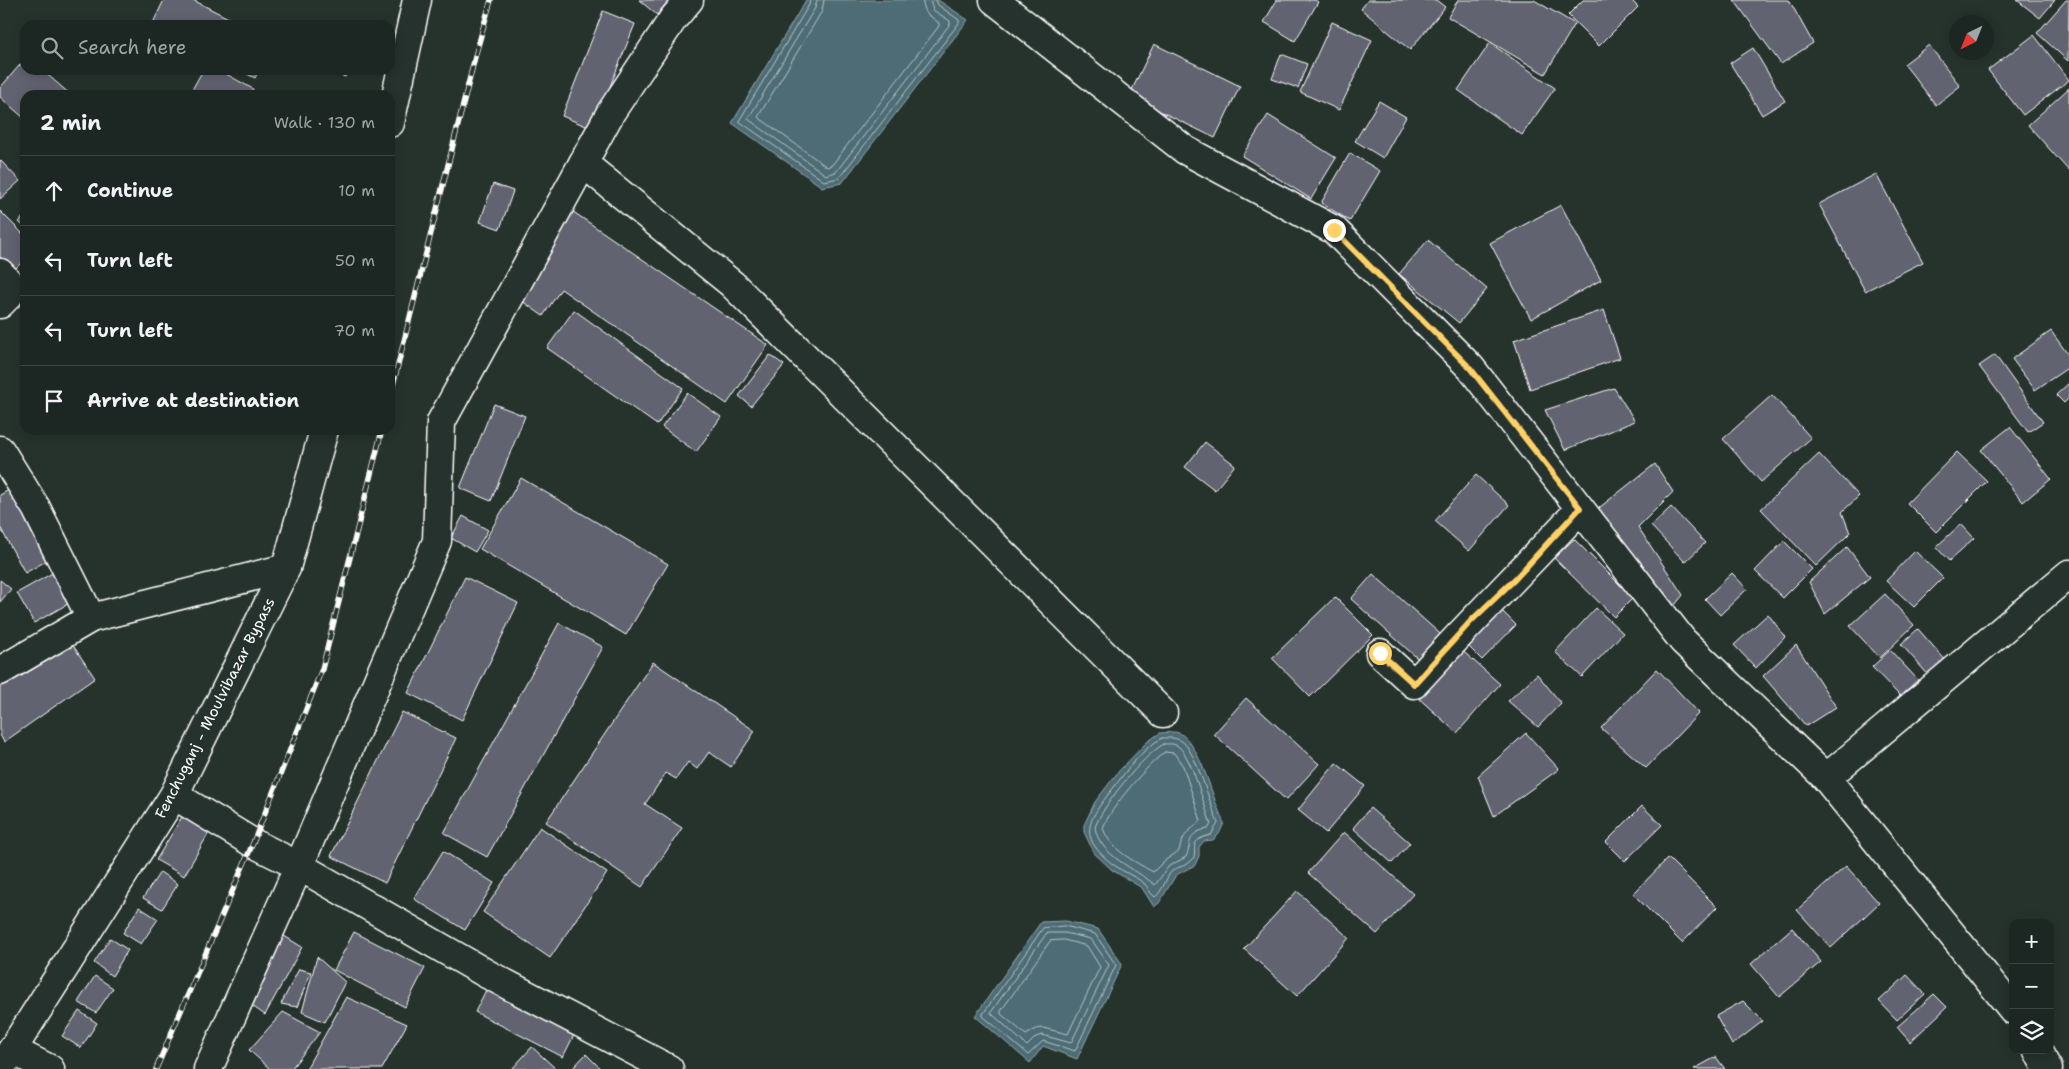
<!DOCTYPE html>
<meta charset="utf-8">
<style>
body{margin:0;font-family:"Shantell Sans",sans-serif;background:#252e2a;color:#f1f3f6}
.controls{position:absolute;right:15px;bottom:15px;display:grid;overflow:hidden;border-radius:10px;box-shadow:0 2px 12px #0003}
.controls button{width:45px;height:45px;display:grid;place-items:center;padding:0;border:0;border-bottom:1px solid #3a4340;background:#1c2622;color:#f1f3f6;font:25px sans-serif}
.compass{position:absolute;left:1949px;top:15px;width:45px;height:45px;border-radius:50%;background:#1c2622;box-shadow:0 2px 12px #0003;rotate:223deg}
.stop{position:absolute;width:15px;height:15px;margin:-11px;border:4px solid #ffd166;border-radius:50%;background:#fff}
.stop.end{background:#ffd166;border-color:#fff;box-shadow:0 1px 5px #0008}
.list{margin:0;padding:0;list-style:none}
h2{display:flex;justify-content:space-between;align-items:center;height:65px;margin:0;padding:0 20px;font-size:21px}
h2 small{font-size:16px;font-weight:400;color:#a0a5a5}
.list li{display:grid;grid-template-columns:32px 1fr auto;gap:15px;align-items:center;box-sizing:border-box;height:70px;padding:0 20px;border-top:1px solid #3a4340}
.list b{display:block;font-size:19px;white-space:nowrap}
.list em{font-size:16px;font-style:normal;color:#a0a5a5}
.icon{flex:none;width:28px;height:28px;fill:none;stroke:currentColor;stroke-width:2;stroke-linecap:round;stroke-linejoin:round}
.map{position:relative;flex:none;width:2069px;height:1069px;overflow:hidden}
.search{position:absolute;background:#1c2622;box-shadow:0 2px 12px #0003;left:20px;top:20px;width:375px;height:55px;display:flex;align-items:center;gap:12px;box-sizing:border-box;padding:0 18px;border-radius:15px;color:#a0a5a5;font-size:19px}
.panel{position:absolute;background:#1c2622;box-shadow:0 2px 12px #0003;left:20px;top:90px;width:375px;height:345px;border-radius:15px}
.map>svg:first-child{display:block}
</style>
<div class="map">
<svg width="2069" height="1069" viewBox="0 0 2069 1069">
<rect width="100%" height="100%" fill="#26332d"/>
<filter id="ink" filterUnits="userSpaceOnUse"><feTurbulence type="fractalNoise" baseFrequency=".02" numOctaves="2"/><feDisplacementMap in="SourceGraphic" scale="10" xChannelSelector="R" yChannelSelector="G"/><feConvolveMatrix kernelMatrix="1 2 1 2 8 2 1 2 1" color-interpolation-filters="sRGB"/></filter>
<g filter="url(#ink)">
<g fill="#4d6c74" stroke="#94a7ac">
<path d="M806,0H938L968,20L842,183L822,187L732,123Z"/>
<path d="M1160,733C1165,733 1174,731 1179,733C1200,742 1213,801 1224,823L1219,834L1213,840L1204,841L1199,847V856L1195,865L1176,875L1159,903L1154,907L1142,888L1112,870L1094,853L1084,832V825L1095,802L1118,772L1147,742Z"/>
<path d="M1066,921L1098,929L1122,964L1077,1059L1043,1046L1030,1063L975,1016L1041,922Z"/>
</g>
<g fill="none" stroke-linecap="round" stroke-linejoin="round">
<g stroke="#b8c4c7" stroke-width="1">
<path d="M810,0L809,5L739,121L824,181L839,178L959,23V20L938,5L936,0"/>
<path d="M817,0L815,8L748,119L826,175L836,172L950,24V21L933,10L930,0"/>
<path d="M824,0L822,11L758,117L827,167L832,165L939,26V23L926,13L922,0"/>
<path d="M1162,738C1170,738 1178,737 1184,743C1197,756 1210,804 1218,823L1211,835C1183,841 1202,853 1190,862C1185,867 1178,866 1172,871C1165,879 1163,891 1155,897C1150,894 1148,887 1144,883C1135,876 1123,872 1114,865C1074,835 1090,818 1114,787C1128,769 1142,749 1162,738Z"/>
<path d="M1164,744C1169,744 1175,743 1179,747C1192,758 1204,806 1211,824L1208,829C1187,832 1192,842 1186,857L1169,866L1155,885C1135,868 1099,856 1095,827C1103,805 1143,755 1164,744Z"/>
<path d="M1165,752L1174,753L1183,766L1201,821C1190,830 1182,835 1179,851L1164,861L1153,872C1134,861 1110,850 1103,828C1110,808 1148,764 1165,752Z"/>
<path d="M1065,926L1095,934L1116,965L1075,1051L1043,1041L1028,1055L983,1016V1014L1043,928Z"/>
<path d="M1047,933H1065L1091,939L1109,965L1071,1043L1042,1035L1036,1037L1027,1046L991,1013Z"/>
<path d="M1064,940L1087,946L1100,967L1068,1034L1043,1028L1036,1029L1026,1035L1001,1014V1011L1050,941Z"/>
</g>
</g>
<g fill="#626370" stroke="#fff">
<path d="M164,0H193L242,25H152Z"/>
<path d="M639,0H669L657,15Z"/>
<path d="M1277,0H1315L1318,2L1295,41L1264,22Z"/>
<path d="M1368,0H1436L1445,7L1410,50L1361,9Z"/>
<path d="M1458,0H1534L1575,24L1545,74L1448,17Z"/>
<path d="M1583,0H1631L1638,7L1599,46L1568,15Z"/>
<path d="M1734,0H1789L1813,43L1781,64Z"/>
<path d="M2017,0H2055L2040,18Z"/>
<path d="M2066,0H2069L2068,61L2037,33Z"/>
<path d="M603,11L635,24L593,129L562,116Z"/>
<path d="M1332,22L1372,40L1339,110L1300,92Z"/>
<path d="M2034,35L2069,80L2023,115L1988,70Z"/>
<path d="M1490,43L1555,88L1522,135L1458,90Z"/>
<path d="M1154,44L1240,86L1215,138L1129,96Z"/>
<path d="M1929,45L1960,86L1936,105L1904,64Z"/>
<path d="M1753,48L1785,101L1762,115L1730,63Z"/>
<path d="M1281,54L1307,64L1298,88L1272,79Z"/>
<path d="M25,59V70H42L71,95H25V119L0,97V88Z"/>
<path d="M203,70H219L253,89L250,95H189Z"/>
<path d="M239,70H259L255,78Z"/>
<path d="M328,70H348L345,77Z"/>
<path d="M2069,88V171L2028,125Z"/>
<path d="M1379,101L1406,117L1383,158L1355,141Z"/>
<path d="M1268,115L1336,158L1311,199L1242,156Z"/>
<path d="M1350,153L1380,171L1350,221L1321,203Z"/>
<path d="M0,160L20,181L0,199Z"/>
<path d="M1876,174L1923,262L1865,291L1819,204Z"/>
<path d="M493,184L513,191L500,229L480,222Z"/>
<path d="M1561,205L1601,280L1531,319L1490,243Z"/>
<path d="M569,209L768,345L727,404L561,289L543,316L518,298Z"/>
<path d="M0,211L25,236V259L14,270L0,257Z"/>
<path d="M25,215V228L19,222Z"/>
<path d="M1428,240L1487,289L1459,323L1399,274Z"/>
<path d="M574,310L683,388L657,425L547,348Z"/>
<path d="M1604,310L1620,358L1530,389L1514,340Z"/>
<path d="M2051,331L2069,356V367L2035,390L2012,359Z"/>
<path d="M770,355L784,365L751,406L739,396Z"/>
<path d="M1995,355L2043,422L2028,432L1979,366Z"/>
<path d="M2069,383V398L2064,403L2056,395Z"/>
<path d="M1614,388L1635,421L1565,450L1545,410Z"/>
<path d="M687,393L721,417L696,452L662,427Z"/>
<path d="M1772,395L1811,438L1761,482L1723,439Z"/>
<path d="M494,404L525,416L491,501L460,488Z"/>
<path d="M2010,427L2051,479L2023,502L1981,450Z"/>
<path d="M1205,442L1235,465L1215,490L1185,467Z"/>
<path d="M1957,452L1987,481L1936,532L1907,503Z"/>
<path d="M1819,454L1859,496L1842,512L1850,533L1816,566L1761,509Z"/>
<path d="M1655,464L1673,492L1638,527L1683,595L1670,611L1595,511Z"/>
<path d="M1476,475L1509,505L1469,551L1435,521Z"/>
<path d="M521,478L668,564L626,635L480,549Z"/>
<path d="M14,487L53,557L25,573L0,527V495Z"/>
<path d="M1671,507L1705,543L1685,562L1651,526Z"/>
<path d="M463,516L488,530L475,552L451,538Z"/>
<path d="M1961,524L1974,538L1949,561L1936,547Z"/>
<path d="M1574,539L1633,598L1614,617L1554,558Z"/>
<path d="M1784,541L1812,569L1783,598L1755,571Z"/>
<path d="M1847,547L1870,577L1825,614L1809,582Z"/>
<path d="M1915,551L1943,578L1914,607L1886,581Z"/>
<path d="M56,571L73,601L34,623L17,593Z"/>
<path d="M1732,573L1747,589L1720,615L1705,599Z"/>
<path d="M1373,574L1448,641L1426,666L1351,599Z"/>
<path d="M465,577L518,603L462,720L408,693Z"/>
<path d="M0,580L11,589L0,602Z"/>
<path d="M1885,594L1914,625L1880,658L1850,626Z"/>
<path d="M1335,597L1373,635L1310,697L1272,658Z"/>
<path d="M1495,604L1516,625L1482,660L1461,639Z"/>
<path d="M1596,608L1623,633L1582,677L1555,652Z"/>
<path d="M1768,614L1785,637L1756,668L1734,645Z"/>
<path d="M559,623L603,647L487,857L444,833Z"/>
<path d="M1918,629L1947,662L1930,677L1901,644Z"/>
<path d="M70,641L95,678L4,742L0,735V682Z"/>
<path d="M1796,645L1836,707L1806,726L1763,676Z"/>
<path d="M1457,646L1500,684L1457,733L1414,694Z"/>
<path d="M1890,650L1918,680L1900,696L1872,667Z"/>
<path d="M653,662L755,731L731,767L709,752L697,769L688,762L676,779L666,773L645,804L682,828L642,887L546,822Z"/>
<path d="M1657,669L1699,713L1646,768L1601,728Z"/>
<path d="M1537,674L1561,703L1538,727L1508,701Z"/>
<path d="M1246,698L1319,764L1286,800L1214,734Z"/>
<path d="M402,712L456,738L385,883L331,856Z"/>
<path d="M1526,733L1559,769L1494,816L1478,776Z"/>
<path d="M1336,763L1365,786L1326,833L1298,810Z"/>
<path d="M1642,806L1662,825L1625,861L1606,842Z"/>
<path d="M1370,808L1410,843L1392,863L1353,828Z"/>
<path d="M183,815L210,831L184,876L156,860Z"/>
<path d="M540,827L607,873L550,958L483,912Z"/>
<path d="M1344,832L1413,894L1377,934L1308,873Z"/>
<path d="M443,851L494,883L465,930L414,899Z"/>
<path d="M1668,858L1717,907L1682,943L1633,894Z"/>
<path d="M1846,866L1879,903L1831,948L1797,910Z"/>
<path d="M160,872L178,884L162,909L143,898Z"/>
<path d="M1297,891L1349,938L1297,996L1244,949Z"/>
<path d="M139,907L158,919L141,944L123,933Z"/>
<path d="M1792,928L1821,962L1779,997L1751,964Z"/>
<path d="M276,931L302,947L265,1015L245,1001Z"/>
<path d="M354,932L425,968L405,1007L334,970Z"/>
<path d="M110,938L128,950L112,976L94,963Z"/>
<path d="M317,957L345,982L325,1022L302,1012Z"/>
<path d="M299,969L311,972L297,1007L281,1004Z"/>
<path d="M1907,975L1925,994L1897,1020L1879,1001Z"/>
<path d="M95,976L113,988L96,1013L78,1002Z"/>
<path d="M489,984L577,1029L563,1057L475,1012Z"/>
<path d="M1934,994L1947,1007L1910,1042L1897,1027Z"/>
<path d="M346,997L407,1024L382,1069H306Z"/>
<path d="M1743,1001L1763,1021L1732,1045L1716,1016Z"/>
<path d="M79,1011L97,1023L81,1048L62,1036Z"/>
<path d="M283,1012L320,1032L291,1069H270L249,1050Z"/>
<path d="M532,1047L555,1068L554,1069H512Z"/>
<path d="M586,1054L601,1069H572Z"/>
<path d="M1716,1057L1725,1069H1694Z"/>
</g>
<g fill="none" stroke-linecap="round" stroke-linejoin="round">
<g stroke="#fff" stroke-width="31">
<g id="street">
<path d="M994,0L1185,150L1334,230L1471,368L1683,641L1826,778L2013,1010"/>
<path d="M583,163L732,284L1163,713"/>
<path d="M0,273L13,287L9,295L0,304"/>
<path d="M0,450L36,508L91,618"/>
<path d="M1380,653L1414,684C1468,624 1525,568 1580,509"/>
<path d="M1826,778L2069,574"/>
<path d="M174,795L253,843L299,866L487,974L669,1069"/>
<path d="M12,1050L50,1069"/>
<path d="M2037,1050L2048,1069"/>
<path d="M208,1069L299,866L437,541L441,422L611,112L673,19L689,0"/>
</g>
</g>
<g stroke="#fff" stroke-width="31">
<path id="secondary" d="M0,671L91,618L286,568"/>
</g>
<g stroke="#fff" stroke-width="31">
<g id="highway">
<path d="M390,123L417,0"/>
<path d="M0,1069L174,795L286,568L324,430"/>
</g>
</g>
<use href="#street" stroke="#26332d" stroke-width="28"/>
<use href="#secondary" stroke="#26332d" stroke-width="28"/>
<use href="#highway" stroke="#26332d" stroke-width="28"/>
<g stroke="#fff" stroke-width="5.5">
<g id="rail">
<path d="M390,397L476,53L491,0"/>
<path d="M156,1069L253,843L322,669L382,430"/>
</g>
</g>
<use href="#rail" stroke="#26332d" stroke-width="4" stroke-dasharray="11" stroke-linecap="butt"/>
</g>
</g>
<g fill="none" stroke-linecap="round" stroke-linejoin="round" filter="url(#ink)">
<path stroke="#ffd166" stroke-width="6" d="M1334,230L1470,368L1580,508L1515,579L1471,621L1414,684L1380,653"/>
</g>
<g text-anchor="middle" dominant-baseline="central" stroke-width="4.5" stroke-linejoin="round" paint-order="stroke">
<g font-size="15" fill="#fff" stroke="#26332d">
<text transform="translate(215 708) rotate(-63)">Fenchuganj - Moulvibazar Bypass</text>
</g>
</g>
</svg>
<div class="controls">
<button>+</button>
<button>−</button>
<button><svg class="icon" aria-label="layers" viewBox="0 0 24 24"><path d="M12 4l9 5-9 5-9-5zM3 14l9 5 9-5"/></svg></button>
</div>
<svg class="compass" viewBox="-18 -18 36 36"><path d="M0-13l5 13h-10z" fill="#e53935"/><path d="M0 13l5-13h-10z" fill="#a0a5a5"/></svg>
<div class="stop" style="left:1380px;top:653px"></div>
<div class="stop end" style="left:1334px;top:230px"></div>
<div class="search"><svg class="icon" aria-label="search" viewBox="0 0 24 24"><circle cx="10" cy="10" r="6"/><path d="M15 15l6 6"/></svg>Search here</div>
<section class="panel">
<h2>2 min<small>Walk · 130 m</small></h2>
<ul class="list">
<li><svg class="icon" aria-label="ahead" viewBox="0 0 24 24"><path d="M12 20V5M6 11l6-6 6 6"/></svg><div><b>Continue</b></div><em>10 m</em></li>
<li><svg class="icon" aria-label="left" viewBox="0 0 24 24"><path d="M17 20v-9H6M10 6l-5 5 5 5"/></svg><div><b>Turn left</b></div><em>50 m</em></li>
<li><svg class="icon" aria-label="left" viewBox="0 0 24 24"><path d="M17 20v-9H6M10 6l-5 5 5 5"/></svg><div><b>Turn left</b></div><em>70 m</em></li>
<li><svg class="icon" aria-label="arrive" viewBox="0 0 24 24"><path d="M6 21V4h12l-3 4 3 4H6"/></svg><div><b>Arrive at destination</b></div></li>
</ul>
</section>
</div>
